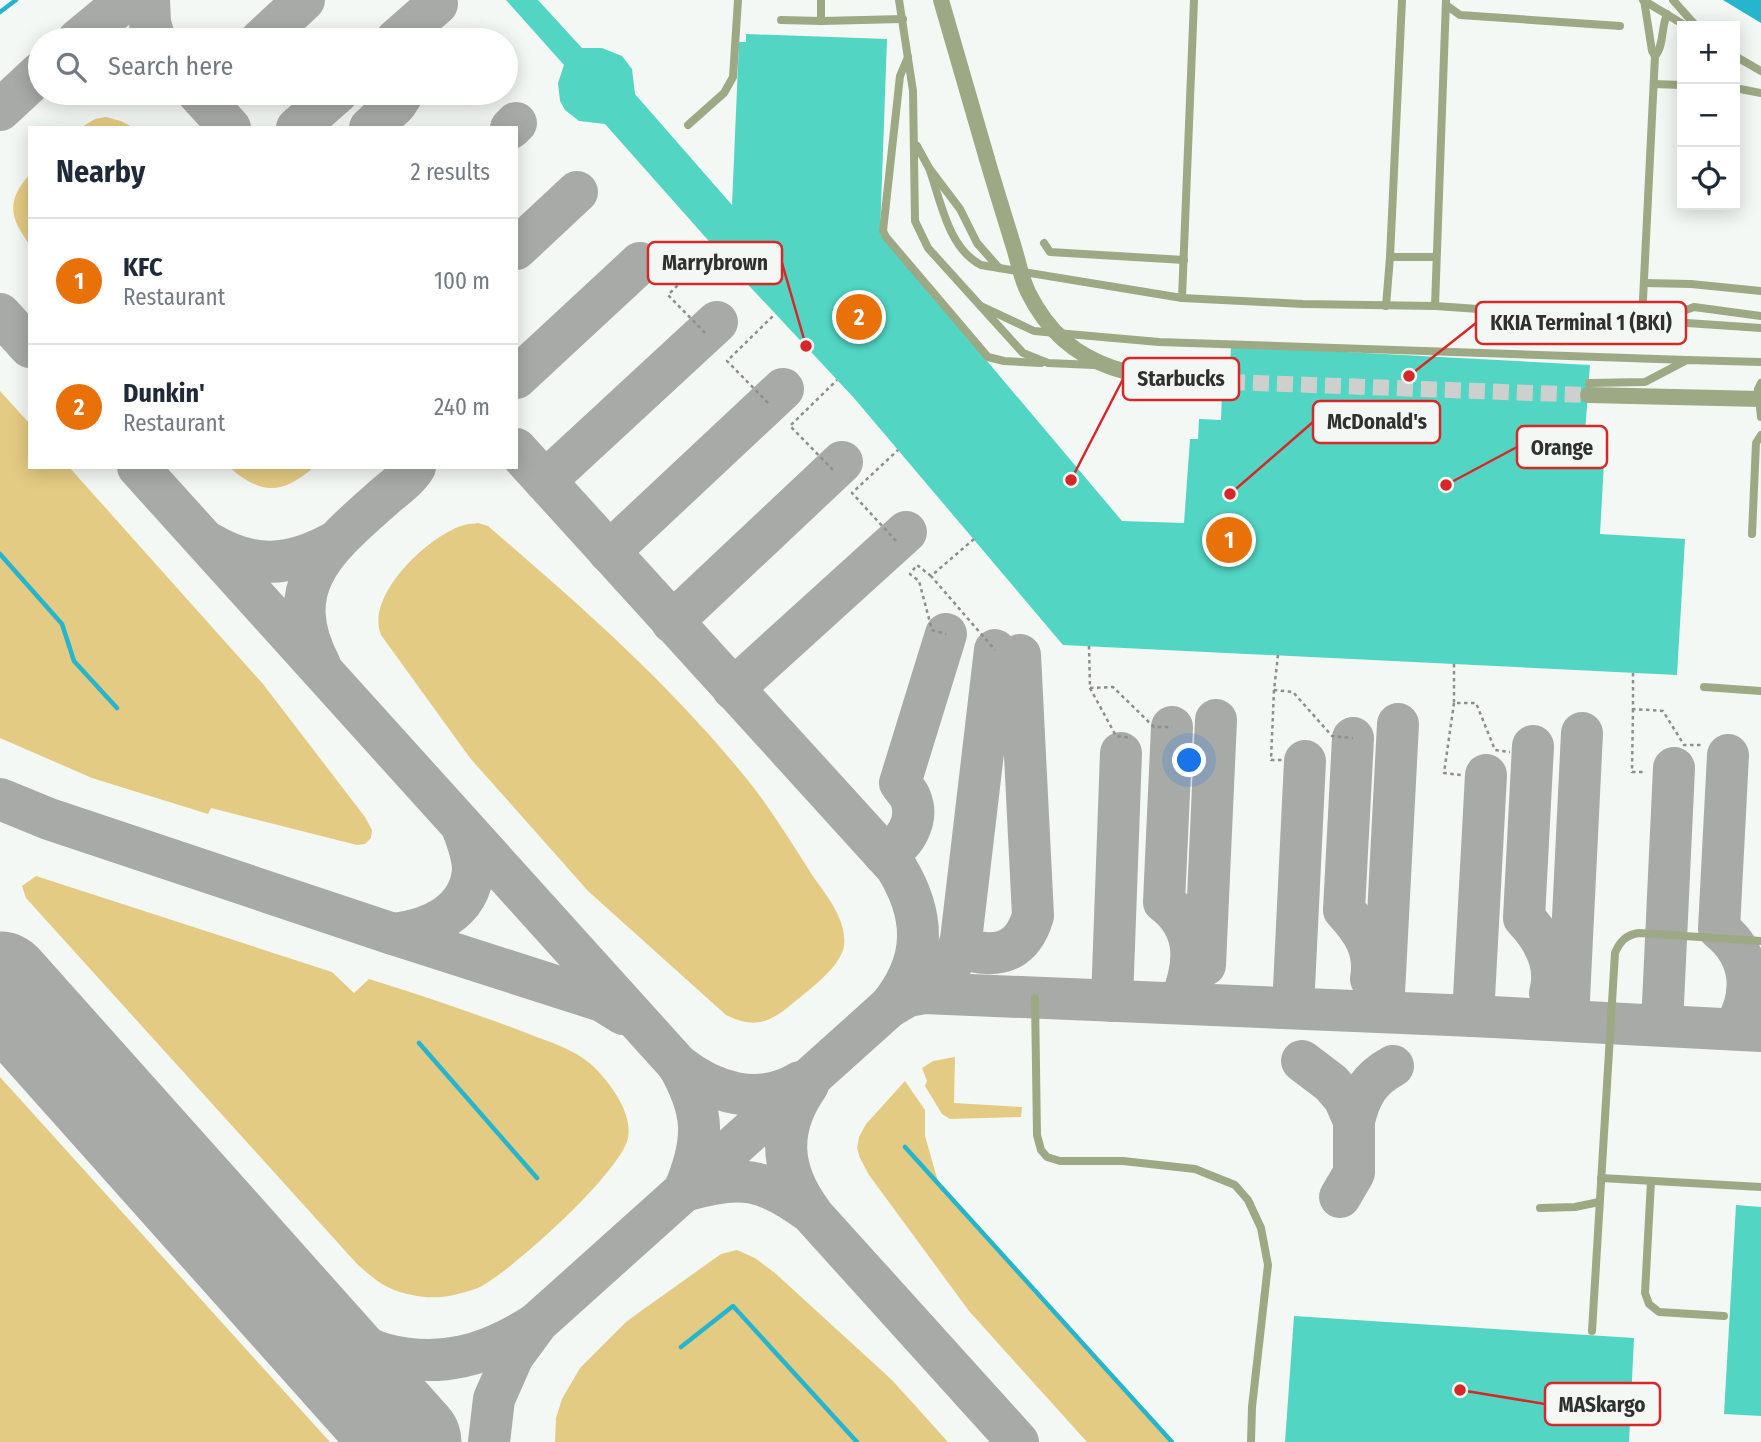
<!DOCTYPE html>
<meta charset="utf-8">
<style>
body{margin:0;font-family:"Fira Sans Condensed",sans-serif;background:#f2f2f3;color:#1f2937}
.controls{position:absolute;right:21px;top:21px;display:grid;overflow:hidden;border-radius:0px;box-shadow:0 4px 18px #0003}
.controls button{width:63px;height:63px;display:grid;place-items:center;padding:0;border:0;border-bottom:2px solid #e0e1e3;background:#fff;color:#1f2937;font:35px sans-serif}
.you{position:absolute;left:1190px;top:761px;width:24px;height:24px;margin:-18px;border:5px solid #fff;border-radius:50%;background:#1a73e8;box-shadow:0 0 0 10px #1a73e833}
.badge{display:grid;place-items:center;width:46px;height:46px;border-radius:50%;background:#2563eb;color:#fff;font-size:23px;font-weight:700}
.pin{position:absolute;translate:-50% -50%;border:4px solid #fff;box-shadow:0 2px 7px #0006}
.list{margin:0;padding:0;list-style:none}
h2{display:flex;justify-content:space-between;align-items:center;height:91px;margin:0;padding:0 28px;font-size:30px}
h2 small{font-size:23px;font-weight:400;color:#747a83}
.list li{display:grid;grid-template-columns:46px 1fr auto;gap:21px;align-items:center;box-sizing:border-box;height:126px;padding:0 28px;border-top:2px solid #e0e1e3}
.list b{display:block;font-size:26px;white-space:nowrap}
.list p{margin:0;font-size:23px;white-space:nowrap;color:#747a83}
.list em{font-size:23px;font-style:normal;color:#747a83}
.icon{flex:none;width:38px;height:38px;fill:none;stroke:currentColor;stroke-width:2;stroke-linecap:round;stroke-linejoin:round}
.map{position:relative;flex:none;width:1761px;height:1442px;overflow:hidden}
.search{position:absolute;background:#fff;box-shadow:0 4px 18px #0003;left:28px;top:28px;width:490px;height:77px;display:flex;align-items:center;gap:18px;box-sizing:border-box;padding:0 24px;border-radius:38px;color:#747a83;font-size:26px}
.panel{position:absolute;background:#fff;box-shadow:0 4px 18px #0003;left:28px;top:126px;width:490px;height:343px;border-radius:0px}
.map>svg:first-child{display:block}
</style>
<div class="map">
<svg width="1761" height="1442" viewBox="0 0 1761 1442">
<rect width="100%" height="100%" fill="#f4f8f4"/>
<g fill="#e4cb83">
<path d="M106,117L121,121L134,128H80L95,119Z"/>
<path d="M30,174V245C9,217 6,201 30,174Z"/>
<path d="M0,391L30,424V467H69L263,684L365,817L372,830L371,838L365,844L357,845L211,808L208,814L92,778L0,738Z"/>
<path d="M229,467H314C282,495 261,495 229,467Z"/>
<path d="M478,523L488,526C579,604 670,684 746,778C769,806 789,839 809,870C823,892 847,917 844,945C842,966 809,990 793,1003C770,1023 754,1029 726,1015L588,891L470,758L381,635C366,598 420,545 452,530C460,525 468,524 478,523Z"/>
<path d="M36,876L332,972L354,993L369,979C421,995 473,1013 524,1032C549,1042 576,1049 595,1068C611,1084 633,1114 628,1138C621,1172 513,1270 480,1287C471,1291 459,1294 449,1296C429,1300 400,1295 382,1284C374,1279 365,1271 357,1264L26,898L22,886Z"/>
<path d="M955,1057L954,1103L1022,1107L1021,1117L950,1119L942,1114L925,1086L927,1081L922,1068L933,1061Z"/>
<path d="M0,1077L330,1442H0Z"/>
<path d="M905,1081L925,1110V1136L939,1185L1172,1442H1087L969,1311L869,1175L860,1158L857,1148L859,1137L866,1124Z"/>
<path d="M737,1250L755,1258L775,1273L892,1380L948,1442H555L556,1418L562,1399L580,1368L626,1322L641,1311L721,1254Z"/>
</g>
<path fill="#27b4cd" d="M1723,0H1761V23Z"/>
<g fill="none" stroke-linecap="round" stroke-linejoin="round">
<g stroke="#27b4cd" stroke-width="4.5">
<path d="M0,12L16,0"/>
<path d="M0,554L62,624L74,661L117,708"/>
<path d="M419,1043L537,1178"/>
<path d="M905,1147L1172,1442"/>
<path d="M681,1347L733,1306L857,1442"/>
</g>
<g stroke="#a7aaa7" stroke-width="42">
<path d="M149,0L150,23L155,40"/>
<path d="M78,40L126,0"/>
<path d="M261,40L304,0"/>
<path d="M396,40L437,4"/>
<path d="M198,93L230,128"/>
<path d="M0,110L40,73"/>
<path d="M297,128L337,93"/>
<path d="M370,128L396,104L403,93"/>
<path d="M511,128L516,123"/>
<path d="M516,249L577,192"/>
<path d="M0,314L30,347"/>
<path d="M516,378L640,263"/>
<path d="M138,467L678,1065C705,1112 705,1141 684,1191"/>
<path d="M545,481L717,322"/>
<path d="M209,543C253,569 289,567 333,543"/>
<path d="M609,552L783,389"/>
<path d="M672,622L842,462"/>
<path d="M320,665C278,585 329,546 384,497C394,488 408,479 415,467"/>
<path d="M733,689L906,532"/>
<path d="M1172,727L1164,902C1200,929 1195,967 1180,1003"/>
<path d="M1353,738L1344,910C1363,931 1376,949 1371,979"/>
<path d="M1533,746L1524,918C1544,939 1558,964 1550,993"/>
<path d="M1728,755L1719,929C1753,956 1755,994 1734,1029"/>
<path d="M0,799L49,819L393,934C429,930 470,913 473,870C473,855 467,840 462,827"/>
<path d="M884,854C905,845 920,820 910,797C908,792 903,788 900,783L946,634"/>
<path d="M393,934L602,1001L623,1014"/>
<path d="M971,951C1003,958 1023,949 1033,916L1020,655"/>
<path d="M1205,965L1216,720"/>
<path d="M924,993C946,979 953,965 961,940L995,650"/>
<path d="M1112,1001L1121,753"/>
<path d="M889,1007L908,996L924,993L1473,1016L1761,1031"/>
<path d="M1293,1008L1305,761"/>
<path d="M1383,1012L1398,724"/>
<path d="M1473,1016L1486,775"/>
<path d="M1568,1020L1582,733"/>
<path d="M1662,1025L1674,768"/>
<path d="M1302,1061L1331,1083L1344,1098L1354,1121V1173L1340,1197"/>
<path d="M678,1065C713,1093 759,1107 800,1082"/>
<path d="M808,1085C777,1129 780,1170 811,1212"/>
<path d="M1354,1121C1360,1095 1369,1079 1393,1066"/>
<path d="M684,1191C741,1174 764,1178 811,1213L1018,1442"/>
<path d="M306,1329C320,1333 335,1335 349,1340C361,1344 372,1351 384,1354C440,1369 487,1355 534,1325"/>
<path d="M489,1442L494,1399L513,1356L538,1322L889,1007C927,961 926,916 896,867L516,449"/>
</g>
<path stroke="#a7aaa7" stroke-width="105" d="M0,984L409,1442"/>
</g>
<g fill="#52d5c3">
<path d="M506,0H538L582,48H602L622,56L632,69L635,94L732,205L739,42H746V34L887,39L880,234L1122,521L1184,523L1190,439H1198L1199,419L1221,420L1222,391L1229,392L1231,346L1590,365L1585,433L1594,434L1593,462H1604L1600,534L1685,539L1677,675L1063,645L854,398L739,275L605,124L579,121L565,110L560,101L558,83L564,65Z"/>
<path d="M1736,1205L1761,1207V1416L1724,1414Z"/>
<path d="M1294,1316L1634,1338L1629,1442H1285Z"/>
</g>
<g fill="none" stroke-linecap="round" stroke-linejoin="round">
<path stroke="#cdd0cd" stroke-width="16" stroke-dasharray="16 8" stroke-linecap="butt" d="M1229,382L1588,395"/>
<g stroke="#8c8f8c" stroke-width="2.5" stroke-dasharray="3.5 3.5" stroke-linecap="butt">
<path d="M705,333L668,295L715,248"/>
<path d="M768,403L727,361L775,314"/>
<path d="M833,470L790,426L837,380"/>
<path d="M974,539L931,576L995,650"/>
<path d="M896,541L852,493L898,450"/>
<path d="M931,576L917,565L910,574L919,581L932,630L946,634"/>
<path d="M1089,646L1090,688L1113,687L1154,727H1172"/>
<path d="M1278,655L1274,690L1293,692L1332,736L1353,738"/>
<path d="M1454,664V703H1476L1495,750L1510,752"/>
<path d="M1633,673V709L1663,711L1684,745H1703"/>
<path d="M1090,688L1116,736L1131,738"/>
<path d="M1274,690L1271,760H1282"/>
<path d="M1454,703L1444,773L1461,775"/>
<path d="M1633,709L1632,772H1646"/>
</g>
<g stroke="#9da984" stroke-width="8">
<path d="M821,0V21L903,19"/>
<path d="M899,0L913,91L915,221L928,248L1023,353L1048,363L1094,365"/>
<path d="M1643,0L1686,26"/>
<path d="M1673,0L1696,26"/>
<path d="M1446,5L1460,15L1620,26"/>
<path d="M781,20L821,21"/>
<path d="M1655,56C1664,46 1661,28 1667,14"/>
<path d="M1735,56L1761,71"/>
<path d="M908,57L900,76L883,231L886,237L988,357L1004,361L1041,363"/>
<path d="M1654,84L1682,85"/>
<path d="M1735,88L1761,93"/>
<path d="M688,125L724,93L733,77L738,0"/>
<path d="M917,146L929,168L960,209L977,243L999,268"/>
<path d="M929,168C941,201 948,248 981,265L1182,298L1303,304L1435,306L1761,328"/>
<path d="M1044,243L1050,252L1184,260"/>
<path d="M1390,257H1436"/>
<path d="M1644,283L1691,284L1761,291"/>
<path d="M1182,298L1194,0"/>
<path d="M981,306L1034,331L1159,342L1687,360"/>
<path d="M1386,306L1390,257L1402,0"/>
<path d="M1435,306L1446,0"/>
<path d="M1642,320L1655,56L1652,51L1644,0"/>
<path d="M1659,320L1694,307L1761,316"/>
<path d="M1132,366L1230,370"/>
<path d="M1589,383L1645,382L1687,360L1761,362"/>
<path d="M1761,383L1758,389L1761,417"/>
<path d="M1752,534L1756,443L1761,435"/>
<path d="M1704,687L1761,691"/>
<path d="M1035,998L1037,1135L1041,1150L1047,1157L1060,1161H1123L1195,1169L1235,1185L1248,1200L1261,1228L1268,1265L1252,1407L1251,1442"/>
<path d="M1601,1178L1761,1187"/>
<path d="M1651,1181L1645,1293L1649,1304L1659,1312L1724,1316"/>
<path d="M1540,1208L1575,1207L1599,1202"/>
<path d="M1592,1331L1615,953C1620,941 1626,935 1639,933L1761,941"/>
</g>
<path stroke="#9da984" stroke-width="16" d="M941,0L987,159"/>
<g stroke="#9da984" stroke-width="16">
<path d="M987,159C996,190 1006,221 1015,251C1019,265 1022,280 1028,292C1070,377 1145,379 1229,382"/>
<path d="M1588,395L1761,399"/>
</g>
</g>
<path fill="none" stroke="#d62828" stroke-width="2.5" d="M806 346L782 263M1409 376L1476 323M1071 480L1123 379M1230 494L1313 422M1446 485L1517 447M1460 1390L1545 1404"/>
<g fill="#d62828" stroke="#f4f8f4" stroke-width="2.5">
<circle cx="806" cy="346" r="7"/>
<circle cx="1409" cy="376" r="7"/>
<circle cx="1071" cy="480" r="7"/>
<circle cx="1230" cy="494" r="7"/>
<circle cx="1446" cy="485" r="7"/>
<circle cx="1460" cy="1390" r="7"/>
</g>
<g fill="#f4f8f4" stroke="#d62828" stroke-width="2.5">
<rect x="648" y="242" width="134" height="42" rx="7"/>
<rect x="1476" y="302" width="210" height="42" rx="7"/>
<rect x="1123" y="358" width="116" height="42" rx="7"/>
<rect x="1313" y="401" width="127" height="42" rx="7"/>
<rect x="1517" y="426" width="90" height="42" rx="7"/>
<rect x="1545" y="1383" width="115" height="42" rx="7"/>
</g>
<g font-size="21" text-anchor="middle" font-weight="bold" fill="#2f302f">
<text x="715" y="270">Marrybrown</text>
<text x="1581" y="330">KKIA Terminal 1 (BKI)</text>
<text x="1181" y="386">Starbucks</text>
<text x="1377" y="429">McDonald's</text>
<text x="1562" y="455">Orange</text>
<text x="1602" y="1412">MASkargo</text>
</g>
</svg>
<div class="controls">
<button>+</button>
<button>−</button>
<button><svg class="icon" aria-label="locate" viewBox="0 0 24 24"><circle cx="12" cy="12" r="6"/><path d="M12 2v4M12 18v4M2 12h4M18 12h4"/></svg></button>
</div>
<div class="you"></div>
<div class="pin badge" style="left:1229px;top:540px;background:#e8710a">1</div>
<div class="pin badge" style="left:859px;top:317px;background:#e8710a">2</div>
<div class="search"><svg class="icon" aria-label="search" viewBox="0 0 24 24"><circle cx="10" cy="10" r="6"/><path d="M15 15l6 6"/></svg>Search here</div>
<section class="panel">
<h2>Nearby<small>2 results</small></h2>
<ul class="list">
<li><span class="badge" style="background:#e8710a">1</span><div><b>KFC</b><p>Restaurant</p></div><em>100 m</em></li>
<li><span class="badge" style="background:#e8710a">2</span><div><b>Dunkin'</b><p>Restaurant</p></div><em>240 m</em></li>
</ul>
</section>
</div>
